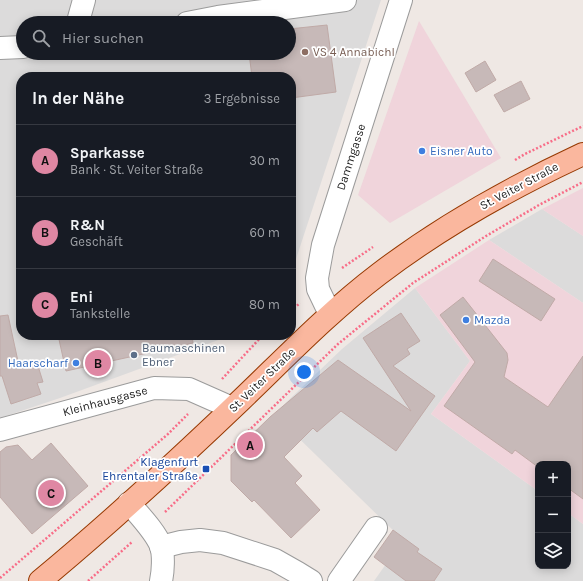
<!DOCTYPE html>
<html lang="de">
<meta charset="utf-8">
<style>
body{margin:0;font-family:Karla,sans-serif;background:#242831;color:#f1f3f6}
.controls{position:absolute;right:12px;bottom:12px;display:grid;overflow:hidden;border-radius:8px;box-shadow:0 2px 10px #0003}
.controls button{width:36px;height:36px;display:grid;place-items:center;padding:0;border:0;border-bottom:1px solid #363941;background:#171b24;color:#f1f3f6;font:20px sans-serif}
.you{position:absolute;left:304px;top:372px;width:14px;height:14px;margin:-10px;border:3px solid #fff;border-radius:50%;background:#1a73e8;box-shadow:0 0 0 6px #1a73e833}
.badge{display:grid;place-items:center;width:26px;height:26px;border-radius:50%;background:#df87a3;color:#111;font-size:13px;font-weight:700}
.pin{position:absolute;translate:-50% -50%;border:2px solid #fff;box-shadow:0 1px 4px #0006}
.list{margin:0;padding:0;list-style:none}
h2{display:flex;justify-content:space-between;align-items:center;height:52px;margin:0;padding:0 16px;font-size:17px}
h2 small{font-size:13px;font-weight:400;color:#9ea1a6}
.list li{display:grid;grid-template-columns:26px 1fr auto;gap:12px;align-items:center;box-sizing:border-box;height:72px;padding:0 16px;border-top:1px solid #363941}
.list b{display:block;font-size:15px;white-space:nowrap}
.list p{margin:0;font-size:13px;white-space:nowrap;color:#9ea1a6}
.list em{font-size:13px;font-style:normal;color:#9ea1a6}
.icon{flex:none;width:22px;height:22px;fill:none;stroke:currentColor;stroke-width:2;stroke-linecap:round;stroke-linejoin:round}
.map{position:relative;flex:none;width:583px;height:581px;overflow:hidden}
.search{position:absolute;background:#171b24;box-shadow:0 2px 10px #0003;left:16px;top:16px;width:280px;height:44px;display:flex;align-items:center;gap:10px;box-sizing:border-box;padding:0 14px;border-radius:22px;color:#9ea1a6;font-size:15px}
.panel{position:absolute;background:#171b24;box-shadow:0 2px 10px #0003;left:16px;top:72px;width:280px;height:268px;border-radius:16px}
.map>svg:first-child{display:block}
</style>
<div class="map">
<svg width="583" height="581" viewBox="0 0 583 581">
<rect width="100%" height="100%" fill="#efe8e4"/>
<g fill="#dcdbdb" fill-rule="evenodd">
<path d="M0,0H381L296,259L291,267V77H21V335H232L60,398L0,418ZM23,23H289V53H23Z"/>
<path d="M542,209L583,236V303L489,240Z"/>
<path d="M415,288L470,361L431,414L538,491V566H568V513L583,524V581H374L403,540L274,414L342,349Z"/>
</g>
<g fill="#f0d4db">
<path d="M419,21L501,158L390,223L358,195Z"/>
<path d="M583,188V236L542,209Z"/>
<path d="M489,240L583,303V524L568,513V464H538V491L431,414L470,361L415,288Z"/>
</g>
<g fill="#c7b9b8" stroke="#c0aaa7">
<path d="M327,25L336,92L291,98V77H252L249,53H289V29Z"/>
<path d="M485,61L496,80L476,92L465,73Z"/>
<path d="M521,81L530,99L504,112L494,95Z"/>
<path d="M493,259L555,299L541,321L479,281Z"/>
<path d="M463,297L507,353L508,360L504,377L548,407L583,356V499L568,488V464H538V467L515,450L512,454L444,406L475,362L440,315Z"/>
<path d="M401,313L420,341L407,349L410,354L393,366L435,396L396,451L341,411L317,432L313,428L284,457L302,476L295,483L320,510L291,538L254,500L252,502L231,481V455L270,417L338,360L411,411L363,338Z"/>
<path d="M8,315L19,366L30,363L38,366L43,382L37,383L41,394L11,404L2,376H0V316Z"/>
<path d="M58,335H192L193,343L66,371Z"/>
<path d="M51,443L88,486L32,534L0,497V452L6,447L18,445L32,460Z"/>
<path d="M393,530L419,549L417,552L442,569L434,581H406L374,557Z"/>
</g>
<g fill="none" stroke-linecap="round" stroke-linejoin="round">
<g stroke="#9b9b9b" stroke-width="24">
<g id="minor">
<path d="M79,23V18L84,0"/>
<path d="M187,23L218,17L345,0"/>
<path d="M0,48L23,47"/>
<path d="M330,314L318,289L317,278L323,245L401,0"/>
<path d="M0,430L154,388L189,389L232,408"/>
<path d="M129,503C139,515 155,531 161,546C164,555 163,572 161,581"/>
<path d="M161,547L181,542L200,540L223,543L275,560L298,573L311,581"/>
<path d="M339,581L376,528"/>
</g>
</g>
<g stroke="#963902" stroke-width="24">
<path id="major" d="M40,581C109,524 175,463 240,401C285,358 329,312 379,274C442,226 512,187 583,154"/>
</g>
<g stroke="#f86d88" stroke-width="2.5" stroke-dasharray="2 2" stroke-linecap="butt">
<path d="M515,160L525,154L583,126"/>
<path d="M342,268L373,247"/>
<path d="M291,311L300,303"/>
<path d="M222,379L263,335"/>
<path d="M165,512L338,344L413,283L486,236L539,205L583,182"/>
<path d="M0,578L168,434L188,414"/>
<path d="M88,581L132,542"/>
</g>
<use href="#minor" stroke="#fff" stroke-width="22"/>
<use href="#major" stroke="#fab79e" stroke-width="22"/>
</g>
<circle fill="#8d6e63" stroke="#fff" stroke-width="1.5" cx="305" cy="52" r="4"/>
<g fill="#3f7fe0" stroke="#fff" stroke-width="1.5">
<circle cx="422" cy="151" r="4"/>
<circle cx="466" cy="320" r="4"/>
<circle cx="76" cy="363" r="4"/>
</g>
<circle fill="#5c6f8a" stroke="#fff" stroke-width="1.5" cx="134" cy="355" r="4"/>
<rect fill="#1a4fb4" stroke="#fff" stroke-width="1.5" x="202" y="465" width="8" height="8" rx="2"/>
<g text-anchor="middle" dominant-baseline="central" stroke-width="3.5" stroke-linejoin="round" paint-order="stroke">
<g font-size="12" fill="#785e54" stroke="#fff" text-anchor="start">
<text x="313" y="52">VS 4 Annabichl</text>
</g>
<g font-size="12" fill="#366cbe" stroke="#fff" text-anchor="start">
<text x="430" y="151">Eisner Auto</text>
<text x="474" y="320">Mazda</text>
<text x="68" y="363" text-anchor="end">Haarscharf</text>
</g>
<g font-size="12" fill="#1e1e1e" stroke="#fff">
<text transform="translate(351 157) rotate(-72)">Dammgasse</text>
<text transform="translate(519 186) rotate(-28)">St. Veiter Straße</text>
<text transform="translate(262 380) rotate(-44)">St. Veiter Straße</text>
<text transform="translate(105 401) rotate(-15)">Kleinhausgasse</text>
</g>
<g font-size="12" fill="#4e5e75" stroke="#fff" text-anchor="start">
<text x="142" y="348">Baumaschinen<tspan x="142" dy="14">Ebner</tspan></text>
</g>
<g font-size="12" fill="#164399" stroke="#fff" text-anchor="end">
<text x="198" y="462">Klagenfurt<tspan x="198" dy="14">Ehrentaler Straße</tspan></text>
</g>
</g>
</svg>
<div class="controls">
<button>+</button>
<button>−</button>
<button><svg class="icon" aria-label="layers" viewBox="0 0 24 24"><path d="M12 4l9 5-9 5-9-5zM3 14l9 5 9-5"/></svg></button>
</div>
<div class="you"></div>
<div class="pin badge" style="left:250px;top:445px">A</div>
<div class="pin badge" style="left:98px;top:363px">B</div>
<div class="pin badge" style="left:51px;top:493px">C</div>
<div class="search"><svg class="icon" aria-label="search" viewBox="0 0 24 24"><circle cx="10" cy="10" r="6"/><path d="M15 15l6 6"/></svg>Hier suchen</div>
<section class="panel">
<h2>In der Nähe<small>3 Ergebnisse</small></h2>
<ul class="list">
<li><span class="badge">A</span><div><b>Sparkasse</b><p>Bank · St. Veiter Straße</p></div><em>30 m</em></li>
<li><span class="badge">B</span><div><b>R&amp;N</b><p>Geschäft</p></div><em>60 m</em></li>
<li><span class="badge">C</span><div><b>Eni</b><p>Tankstelle</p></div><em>80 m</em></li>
</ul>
</section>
</div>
